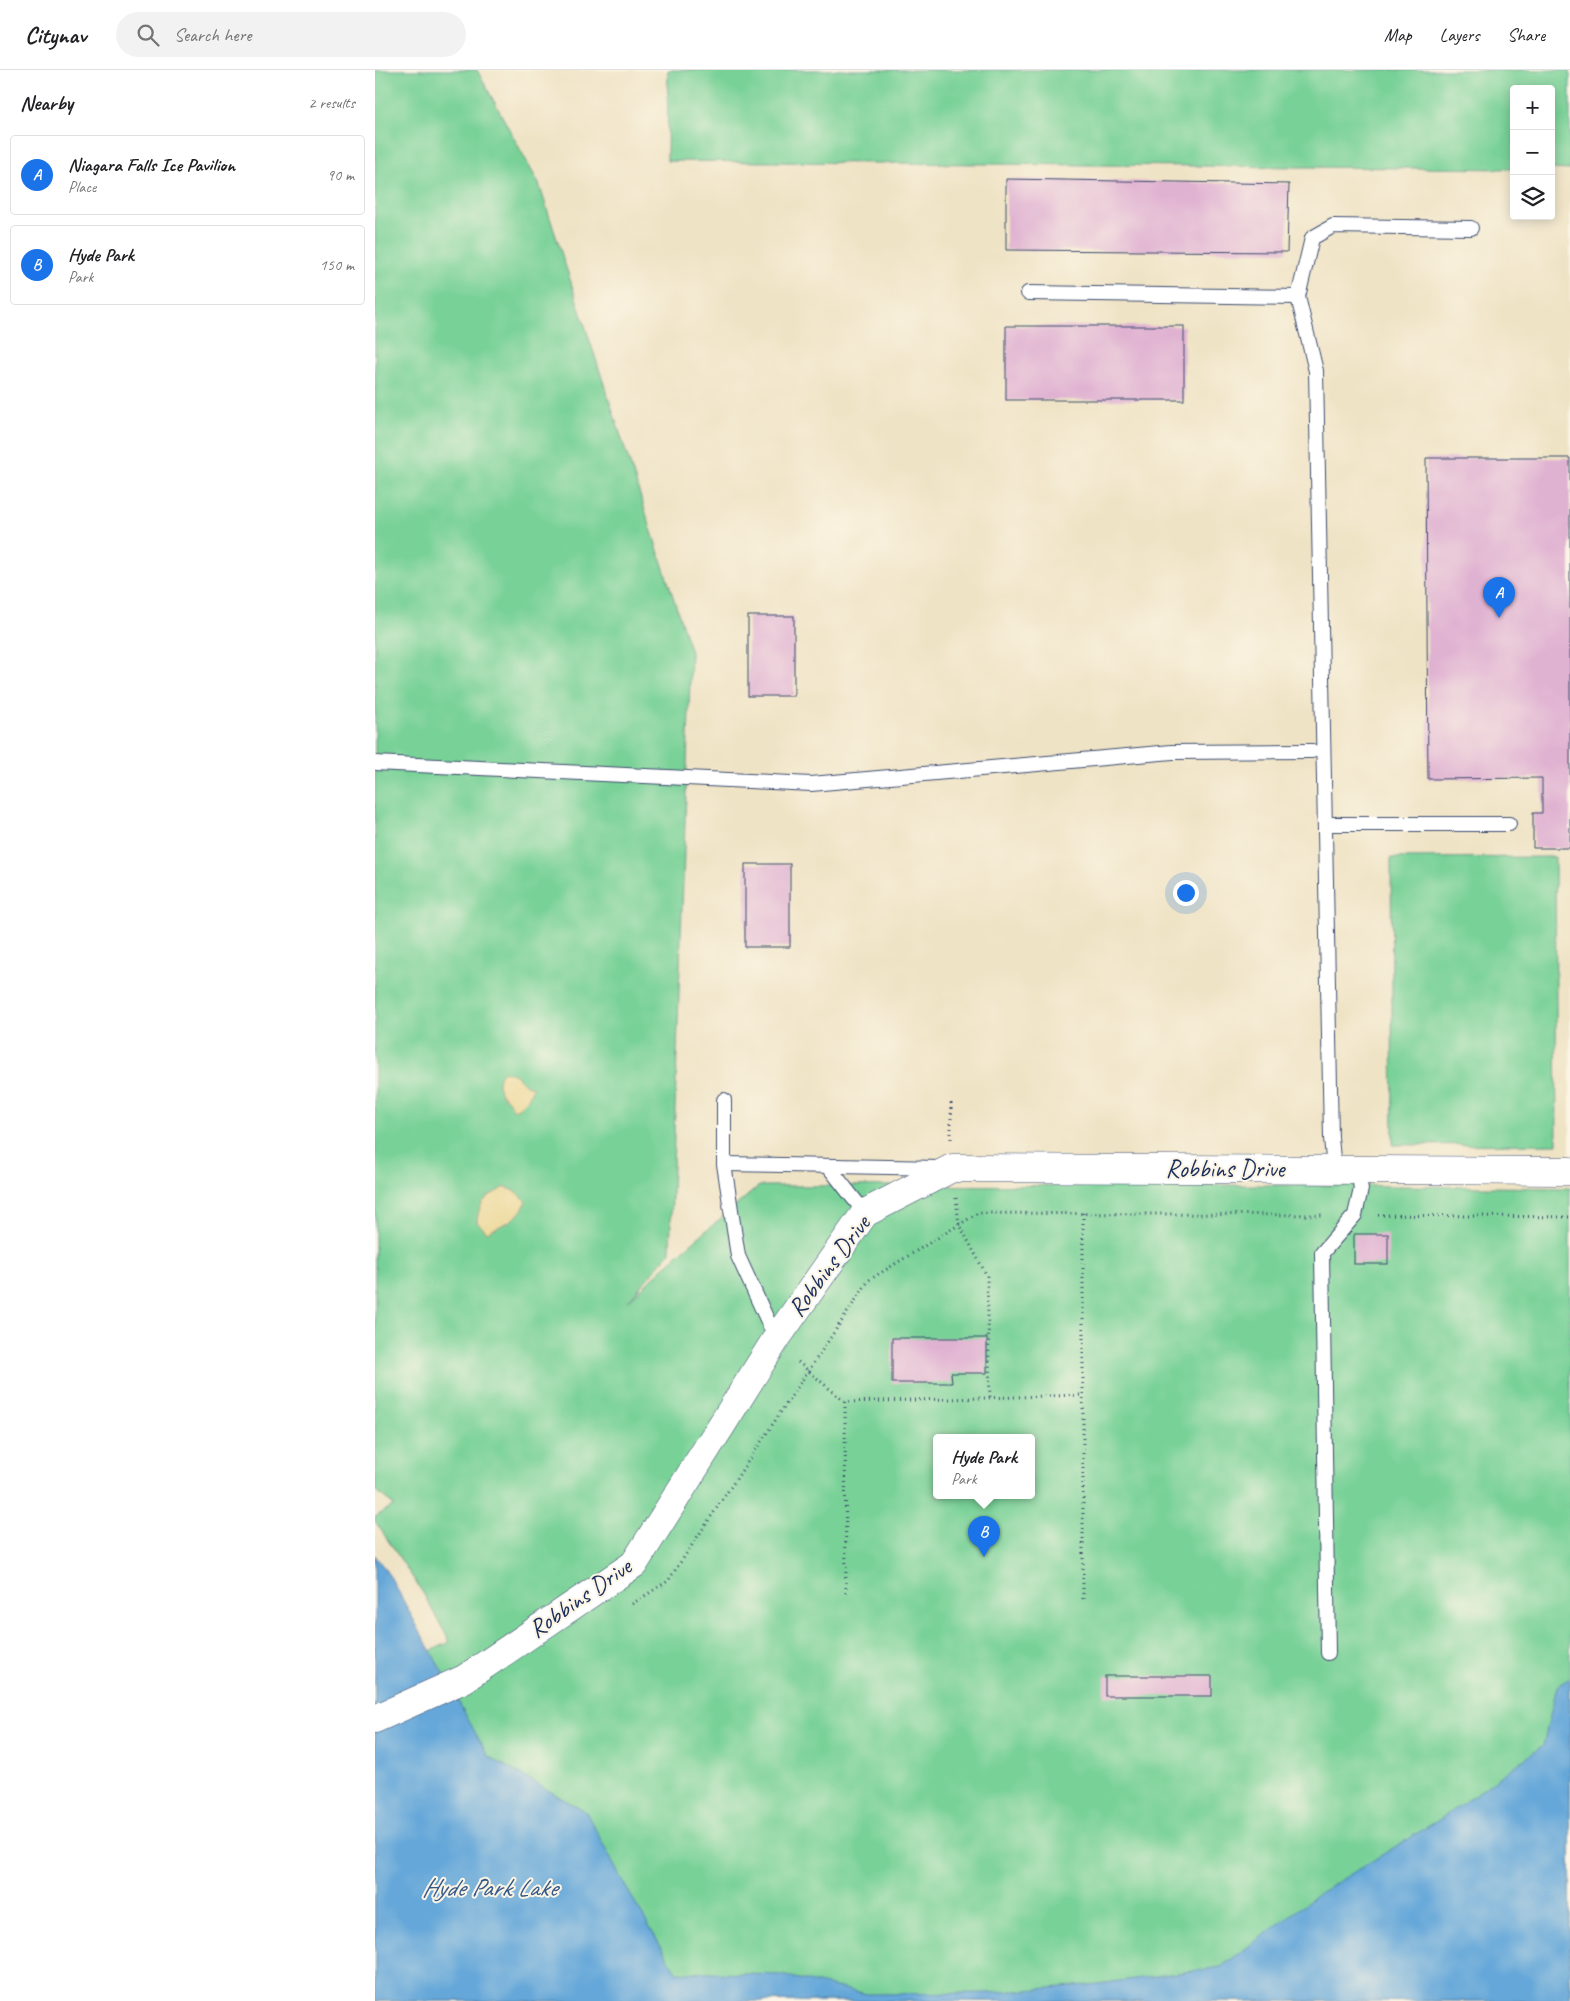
<!DOCTYPE html>
<meta charset="utf-8">
<style>
body{margin:0;font-family:Caveat,sans-serif;background:#f2f2f2;color:#202124}
.controls{position:absolute;right:15px;top:15px;display:grid;overflow:hidden;border-radius:5px;box-shadow:0 2px 12px #0003}
.controls button{width:45px;height:45px;display:grid;place-items:center;padding:0;border:0;border-bottom:1px solid #e0e0e0;background:#fff;color:#202124;font:25px sans-serif}
.you{position:absolute;left:810px;top:822px;width:18px;height:18px;margin:-12px;border:4px solid #fff;border-radius:50%;background:#1a73e8;box-shadow:0 0 0 8px #1a73e833}
.badge{display:grid;place-items:center;width:32px;height:32px;border-radius:50%;background:#1a73e8;color:#fff;font-size:16px;font-weight:700}
.pin{position:absolute;translate:-50% -41px;filter:drop-shadow(0 1px 2px #0008)}
.pin::after{content:'';position:absolute;top:26px;width:18px;height:15px;background:inherit;clip-path:polygon(0 0,100% 0,50% 100%)}
.popup{position:absolute;left:558px;top:1364px;width:102px;height:65px;box-sizing:border-box;display:grid;place-content:center;border-radius:5px;background:#fff;filter:drop-shadow(0 1px 4px #0005);font-size:16px;white-space:nowrap;color:#757577}
.popup b{font-size:19px;color:#202124}
.popup::after{content:'';position:absolute;left:50%;top:100%;margin-left:-10px;border:10px solid transparent;border-top-color:#fff}
.list{margin:0;padding:0;list-style:none}
h2{display:flex;justify-content:space-between;align-items:center;height:65px;margin:0;padding:0 20px;font-size:21px}
h2 small{font-size:16px;font-weight:400;color:#757577}
.list li{display:grid;grid-template-columns:32px 1fr auto;gap:15px;align-items:center;box-sizing:border-box;height:80px;margin:0 10px 10px;padding:0 10px;border:1px solid #e0e0e0;border-radius:5px}
.list b{display:block;font-size:19px;white-space:nowrap}
.list p{margin:0;font-size:16px;white-space:nowrap;color:#757577}
.list em{font-size:16px;font-style:normal;color:#757577}
.icon{flex:none;width:28px;height:28px;fill:none;stroke:currentColor;stroke-width:2;stroke-linecap:round;stroke-linejoin:round}
.map{position:relative;flex:none;width:1195px;height:1931px;overflow:hidden}
header{display:flex;align-items:center;gap:30px;box-sizing:border-box;height:70px;padding:0 25px;background:#fff;border-bottom:1px solid #e0e0e0}
header strong{font-size:24px}
nav{display:flex;gap:28px;margin-inline-start:auto;font-size:18px}
.search{width:350px;height:45px;background:#f2f2f2;display:flex;align-items:center;gap:12px;box-sizing:border-box;padding:0 18px;border-radius:28px;color:#757577;font-size:19px}
main{display:flex}
aside{flex:1;background:#fff}
.map>svg:first-child{display:block}
</style>
<header>
<strong>Citynav</strong>
<div class="search"><svg class="icon" aria-label="search" viewBox="0 0 24 24"><circle cx="10" cy="10" r="6"/><path d="M15 15l6 6"/></svg>Search here</div>
<nav><a>Map</a><a>Layers</a><a>Share</a></nav>
</header>
<main>
<aside>
<h2>Nearby<small>2 results</small></h2>
<ul class="list">
<li><span class="badge">A</span><div><b>Niagara Falls Ice Pavilion</b><p>Place</p></div><em>90 m</em></li>
<li><span class="badge">B</span><div><b>Hyde Park</b><p>Park</p></div><em>150 m</em></li>
</ul>
</aside>
<div class="map">
<svg width="1195" height="1931" viewBox="0 0 1195 1931">
<rect width="100%" height="100%" fill="#fcf5e5"/>
<filter id="ink" filterUnits="userSpaceOnUse"><feTurbulence type="fractalNoise" baseFrequency=".02" numOctaves="2"/><feDisplacementMap in="SourceGraphic" scale="10" xChannelSelector="R" yChannelSelector="G"/><feConvolveMatrix kernelMatrix="1 2 1 2 8 2 1 2 1" color-interpolation-filters="sRGB"/></filter>
<filter id="wash" filterUnits="userSpaceOnUse"><feTurbulence type="fractalNoise" baseFrequency=".0096" numOctaves="4" result="noise"/><feDisplacementMap in="SourceGraphic" scale="20" xChannelSelector="R" yChannelSelector="G"/><feGaussianBlur stdDeviation="1.12" result="paint"/><feColorMatrix in="noise" values="0 0 0 0 0 0 0 0 0 0 0 0 0 0 0 0 0 1.4 0 .05"/><feComposite in="paint" operator="in"/></filter>
<g filter="url(#wash)">
<rect width="100%" height="100%" fill="#efe3c5"/>
<g fill="#78d197" stroke="#4a807a" fill-rule="evenodd">
<path d="M0,0H102L164,114L316,582L295,1182L253,1231L300,1187L384,1116L936,1115L1195,1118V1931H0V1606L75,1572L48,1523L0,1451V1447L19,1435L0,1420ZM562,1368H656V1426H562Z"/>
<path d="M293,0H1195V100L1176,99V19H1139V99L292,91Z"/>
<path d="M1180,787L1182,1074L1018,1075L1016,788Z"/>
</g>
<g fill="#eeda9e" stroke="#84847e">
<path d="M129,1001L141,1005L151,1015L158,1017C154,1028 150,1035 139,1040L133,1030L126,1024L123,1015L124,1006Z"/>
<path d="M131,1117L144,1124L151,1131C147,1148 127,1155 112,1162L102,1152C104,1130 112,1126 131,1117Z"/>
</g>
<path fill="#65a7d9" stroke="#406b9c" d="M0,1485L16,1508L113,1686L211,1742L249,1814L301,1902L406,1905L492,1924L614,1923L723,1914L846,1897L945,1823L1067,1748L1168,1676L1182,1616L1195,1608V1931H0Z"/>
<g id="blocks">
<g fill="#e0b2d2">
<path d="M631,109L914,114L912,182L631,180Z"/>
<rect x="631" y="256" width="178" height="74"/>
<path d="M1051,388H1195V778H1158V743H1167V708L1053,709Z"/>
<rect x="373" y="546" width="46" height="80"/>
<rect x="370" y="794" width="45" height="83"/>
<rect x="979" y="1164" width="34" height="30"/>
<path d="M517,1268H612V1303H576L577,1313H517Z"/>
<rect x="730" y="1606" width="107" height="20"/>
</g>
</g>
</g>
<g filter="url(#ink)">
<use href="#blocks" fill-opacity="0" stroke="#3b4a6d" stroke-width="1"/>
<g fill="none" stroke-linecap="round" stroke-linejoin="round">
<g stroke="#3b4a6d" stroke-width="16">
<g id="lane">
<path d="M653,223L923,227"/>
<path d="M0,693L436,714L797,682L937,681"/>
<path d="M950,754H1134"/>
<path d="M349,1030V1094L363,1186L401,1269"/>
<path d="M349,1094L566,1098"/>
<path d="M453,1096L490,1143"/>
<path d="M959,1099L956,1068L941,301L923,227L937,168L958,156L1096,158"/>
<path d="M953,1583L947,1183L980,1145L986,1119L983,1100"/>
</g>
</g>
<g stroke="#3b4a6d" stroke-width="29">
<path id="street" d="M0,1649L89,1609L259,1494L401,1269L490,1143L577,1098L1195,1101"/>
</g>
<g stroke="#3b4a6d" stroke-width="3" stroke-dasharray="1 4" stroke-linecap="butt">
<path d="M576,1069V1032"/>
<path d="M581,1128L584,1154L612,1206L615,1328"/>
<path d="M708,1143V1533"/>
<path d="M1003,1145L1195,1147"/>
<path d="M423,1292L470,1332"/>
<path d="M471,1523L470,1332L708,1325"/>
<path d="M257,1534L293,1511L494,1210L603,1143L949,1145"/>
</g>
<use href="#lane" stroke="#fff" stroke-width="14"/>
<use href="#street" stroke="#fff" stroke-width="28"/>
</g>
</g>
<g text-anchor="middle" dominant-baseline="central" stroke-width="4" stroke-linejoin="round" paint-order="stroke">
<g font-size="25" fill="#1b2f5e" stroke="#fcf5e5">
<text x="850" y="1099">Robbins Drive</text>
<text transform="translate(454 1196) rotate(-53)">Robbins Drive</text>
<text transform="translate(205 1528) rotate(-35)">Robbins Drive</text>
</g>
<g font-size="26" font-style="italic" fill="#355989" stroke="#fcf5e5">
<text x="114" y="1817">Hyde Park Lake</text>
</g>
</g>
</svg>
<div class="controls">
<button>+</button>
<button>−</button>
<button><svg class="icon" aria-label="layers" viewBox="0 0 24 24"><path d="M12 4l9 5-9 5-9-5zM3 14l9 5 9-5"/></svg></button>
</div>
<div class="you"></div>
<div class="pin badge" style="left:1124px;top:548px">A</div>
<div class="pin badge" style="left:609px;top:1487px">B</div>
<div class="popup"><b>Hyde Park</b>Park</div>
</div>
</main>
